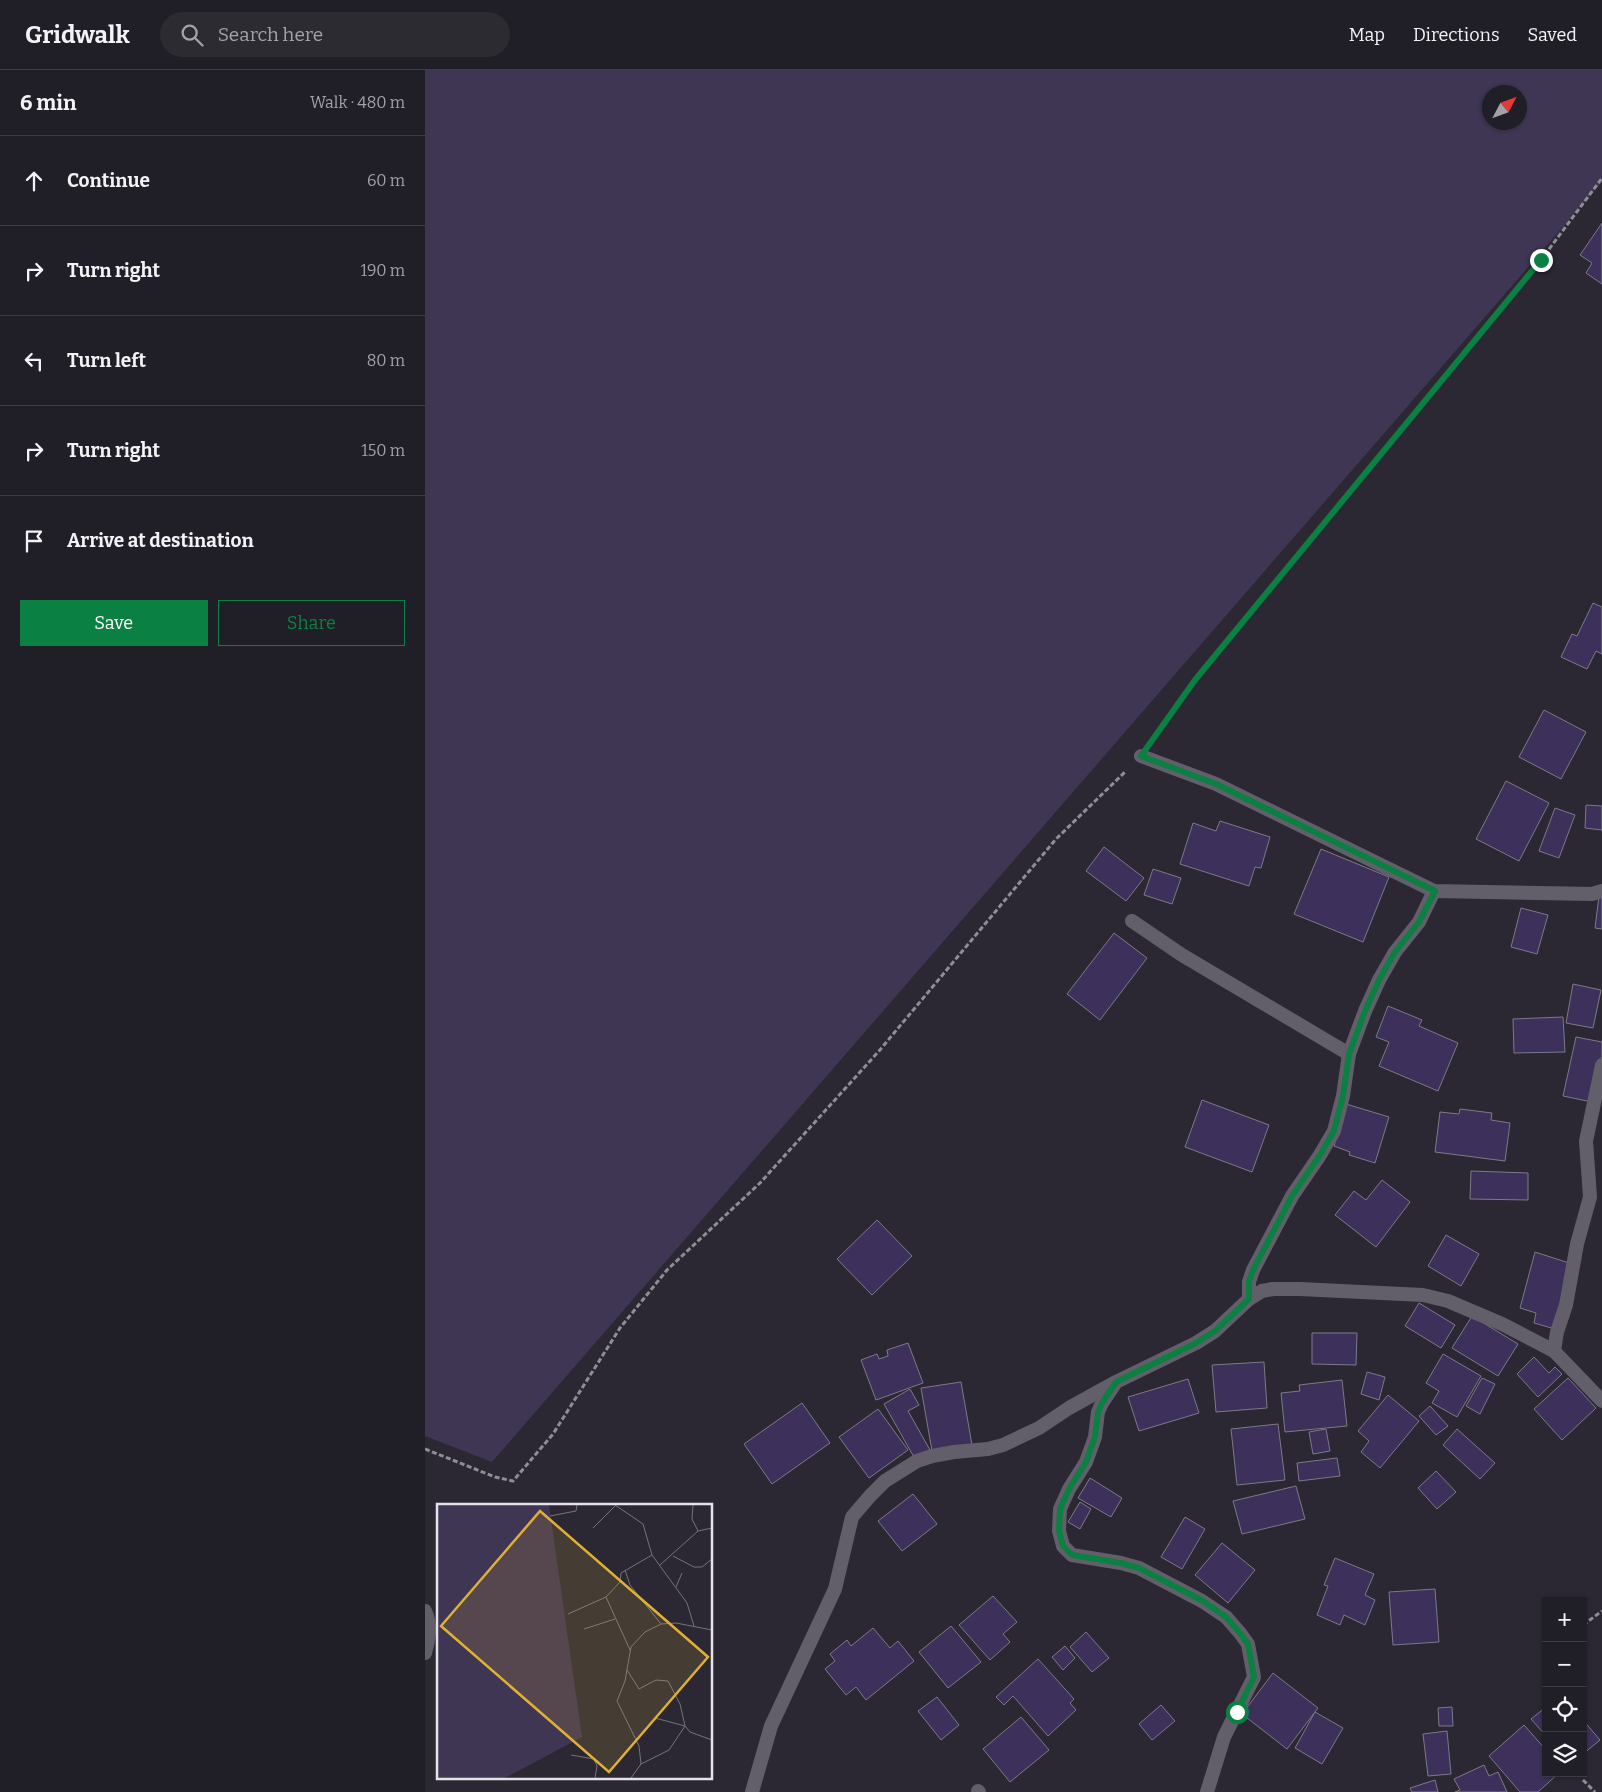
<!DOCTYPE html>
<meta charset="utf-8">
<style>
body{margin:0;font-family:Bitter,serif;background:#2d2b32;color:#f1f3f6}
.controls{position:absolute;right:15px;bottom:15px;display:grid;overflow:hidden;border-radius:0px;box-shadow:0 1px 4px #0004}
.controls button{width:45px;height:45px;display:grid;place-items:center;padding:0;border:0;border-bottom:1px solid #3d3c43;background:#201e26;color:#f1f3f6;font:25px sans-serif}
.compass{position:absolute;left:1057px;top:15px;width:45px;height:45px;border-radius:50%;background:#201e26;box-shadow:0 1px 4px #0004;rotate:49deg}
.stop{position:absolute;width:15px;height:15px;margin:-11px;border:4px solid #0b8043;border-radius:50%;background:#fff}
.stop.end{background:#0b8043;border-color:#fff;box-shadow:0 1px 5px #0008}
.list{margin:0;padding:0;list-style:none}
h2{display:flex;justify-content:space-between;align-items:center;height:65px;margin:0;padding:0 20px;font-size:21px}
h2 small{font-size:16px;font-weight:400;color:#a2a2a7}
.list li{display:grid;grid-template-columns:32px 1fr auto;gap:15px;align-items:center;box-sizing:border-box;height:90px;padding:0 20px;border-top:1px solid #3d3c43}
.list b{display:block;font-size:19px;white-space:nowrap}
.list em{font-size:16px;font-style:normal;color:#a2a2a7}
.actions{display:flex;gap:10px;padding:15px 20px}
.actions a{flex:1;padding:11px 0;border:1px solid #0b8043;border-radius:0px;text-align:center;font-size:18px;color:#0b8043}
.actions .main{background:#0b8043;color:#fff}
.icon{flex:none;width:28px;height:28px;fill:none;stroke:currentColor;stroke-width:2;stroke-linecap:round;stroke-linejoin:round}
.map{position:relative;flex:none;width:1177px;height:1722px;overflow:hidden}
header{display:flex;align-items:center;gap:30px;box-sizing:border-box;height:70px;padding:0 25px;background:#201e26;border-bottom:1px solid #3d3c43}
header strong{font-size:24px}
nav{display:flex;gap:28px;margin-inline-start:auto;font-size:18px}
.search{width:350px;height:45px;background:#2d2b32;display:flex;align-items:center;gap:12px;box-sizing:border-box;padding:0 18px;border-radius:28px;color:#a2a2a7;font-size:19px}
main{display:flex}
aside{flex:1;background:#201e26}
.map>svg:first-child{display:block}
</style>
<header>
<strong>Gridwalk</strong>
<div class="search"><svg class="icon" aria-label="search" viewBox="0 0 24 24"><circle cx="10" cy="10" r="6"/><path d="M15 15l6 6"/></svg>Search here</div>
<nav><a>Map</a><a>Directions</a><a>Saved</a></nav>
</header>
<main>
<aside>
<h2>6 min<small>Walk · 480 m</small></h2>
<ul class="list">
<li><svg class="icon" aria-label="ahead" viewBox="0 0 24 24"><path d="M12 20V5M6 11l6-6 6 6"/></svg><div><b>Continue</b></div><em>60 m</em></li>
<li><svg class="icon" aria-label="right" viewBox="0 0 24 24"><path d="M7 20v-9h11M14 6l5 5-5 5"/></svg><div><b>Turn right</b></div><em>190 m</em></li>
<li><svg class="icon" aria-label="left" viewBox="0 0 24 24"><path d="M17 20v-9H6M10 6l-5 5 5 5"/></svg><div><b>Turn left</b></div><em>80 m</em></li>
<li><svg class="icon" aria-label="right" viewBox="0 0 24 24"><path d="M7 20v-9h11M14 6l5 5-5 5"/></svg><div><b>Turn right</b></div><em>150 m</em></li>
<li><svg class="icon" aria-label="arrive" viewBox="0 0 24 24"><path d="M6 21V4h12l-3 4 3 4H6"/></svg><div><b>Arrive at destination</b></div></li>
</ul>
<div class="actions"><a class="main">Save</a><a>Share</a></div>
</aside>
<div class="map">
<svg width="1177" height="1722" viewBox="0 0 1177 1722">
<rect width="100%" height="100%" fill="#2b2833"/>
<path fill="#3e3652" fill-rule="evenodd" d="M0,0H1177V112L67,1392L0,1366ZM1064,22H1094V52H1064Z"/>
<g fill="#3d305a" stroke="#7d7a87">
<path d="M1177,153V214L1161,203L1167,193L1155,185Z"/>
<path d="M1168,533L1177,537V584L1171,581L1162,599L1136,587L1147,564L1152,566Z"/>
<path d="M1119,640L1161,662L1136,709L1094,687Z"/>
<path d="M1081,711L1124,733L1094,791L1051,769Z"/>
<path d="M1161,735L1177,736V760L1160,758Z"/>
<path d="M1130,738L1150,745L1134,788L1114,781Z"/>
<path d="M795,751L845,767L836,798L830,797L824,816L755,794L768,753L791,761Z"/>
<path d="M679,777L719,808L701,831L661,801Z"/>
<path d="M896,779L964,807L938,872L869,844Z"/>
<path d="M728,799L756,808L747,834L719,825Z"/>
<path d="M1174,826L1177,827V859L1170,858Z"/>
<path d="M1096,838L1123,845L1112,884L1086,877Z"/>
<path d="M689,863L722,888L675,950L642,924Z"/>
<path d="M1148,914L1176,920L1168,958L1141,953Z"/>
<path d="M963,936L997,950L994,956L1033,973L1013,1021L954,996L964,972L951,967Z"/>
<path d="M1138,947L1140,982L1089,983L1088,949Z"/>
<path d="M1151,967L1177,972V986L1167,1032L1138,1026Z"/>
<path d="M777,1030L844,1055L827,1102L760,1077Z"/>
<path d="M921,1034L964,1047L950,1093L924,1085L925,1082L909,1076Z"/>
<path d="M1035,1039L1067,1043L1066,1050L1085,1053L1080,1091L1010,1082L1015,1042L1034,1044Z"/>
<path d="M1046,1101L1103,1103V1130L1045,1129Z"/>
<path d="M957,1110L985,1132L951,1177L910,1145L929,1121L941,1130Z"/>
<path d="M452,1150L487,1186L447,1225L412,1189Z"/>
<path d="M1021,1165L1054,1184L1036,1216L1003,1196Z"/>
<path d="M1110,1182L1144,1193L1130,1259L1109,1253L1111,1243L1095,1238Z"/>
<path d="M994,1233L1030,1255L1016,1278L980,1256Z"/>
<path d="M1047,1246L1093,1274L1073,1306L1027,1278Z"/>
<path d="M887,1263H932L931,1295L887,1294Z"/>
<path d="M483,1273L498,1313L451,1330L436,1290L452,1284L454,1289L463,1286L462,1280Z"/>
<path d="M1018,1284L1056,1306L1032,1347L1007,1333L1014,1321L1001,1313Z"/>
<path d="M1109,1287L1124,1303L1130,1297L1137,1304L1113,1327L1092,1304Z"/>
<path d="M839,1292L842,1338L791,1342L787,1295Z"/>
<path d="M942,1302L960,1307L954,1330L936,1324Z"/>
<path d="M1057,1308L1070,1314L1055,1344L1041,1336Z"/>
<path d="M1143,1308L1171,1338L1137,1370L1109,1339Z"/>
<path d="M763,1309L774,1343L714,1361L703,1327Z"/>
<path d="M917,1310L922,1356L860,1362L856,1323L875,1321L874,1315Z"/>
<path d="M536,1312L547,1375L507,1381L496,1318Z"/>
<path d="M485,1319L494,1335L483,1341L505,1380L490,1389L459,1334Z"/>
<path d="M963,1325L994,1351L955,1398L936,1382L944,1371L933,1361Z"/>
<path d="M377,1333L405,1373L347,1414L319,1374Z"/>
<path d="M1005,1336L1023,1356L1011,1365L994,1346Z"/>
<path d="M453,1339L483,1380L444,1408L414,1367Z"/>
<path d="M853,1354L860,1410L812,1415L806,1359Z"/>
<path d="M901,1359L905,1381L888,1384L884,1362Z"/>
<path d="M1032,1359L1070,1393L1055,1409L1018,1375Z"/>
<path d="M912,1388L915,1406L874,1411L872,1393Z"/>
<path d="M1011,1401L1031,1422L1012,1439L993,1418Z"/>
<path d="M665,1408L697,1428L686,1447L653,1428Z"/>
<path d="M871,1416L880,1449L817,1464L808,1431Z"/>
<path d="M488,1424L512,1454L477,1481L453,1451Z"/>
<path d="M655,1432L666,1439L655,1459L643,1452Z"/>
<path d="M760,1447L780,1459L757,1499L736,1487Z"/>
<path d="M797,1473L830,1500L803,1533L770,1505Z"/>
<path d="M910,1488L949,1504L940,1525L950,1530L940,1555L919,1545L915,1555L892,1545L903,1516L899,1515Z"/>
<path d="M1010,1519L1014,1572L968,1575L964,1522Z"/>
<path d="M568,1526L592,1552L578,1564L585,1572L565,1590L534,1555Z"/>
<path d="M526,1556L556,1592L523,1618L494,1582Z"/>
<path d="M448,1558L465,1578L473,1571L489,1591L441,1630L431,1617L421,1625L400,1599L410,1591L405,1584L422,1570L426,1576Z"/>
<path d="M661,1562L684,1588L667,1602L645,1577Z"/>
<path d="M640,1576L650,1588L638,1600L627,1587Z"/>
<path d="M613,1589L649,1629L645,1633L651,1640L623,1666L588,1626L579,1635L571,1627Z"/>
<path d="M848,1603L893,1638L862,1679L817,1644Z"/>
<path d="M512,1627L534,1655L516,1670L493,1641Z"/>
<path d="M736,1635L750,1651L727,1670L714,1654Z"/>
<path d="M1027,1637L1028,1656H1014L1013,1638Z"/>
<path d="M1121,1637V1666L1106,1649Z"/>
<path d="M890,1642L918,1658L897,1694L870,1678Z"/>
<path d="M596,1647L624,1680L585,1712L558,1679Z"/>
<path d="M1158,1650L1175,1670L1158,1684Z"/>
<path d="M1099,1655L1121,1680V1703H1134L1113,1722H1095L1064,1686Z"/>
<path d="M1022,1661L1026,1704L1003,1706L998,1664Z"/>
<path d="M1059,1695L1064,1706L1073,1702L1082,1722H1030L1035,1720L1029,1709Z"/>
<path d="M1010,1710L1013,1722H987L985,1718Z"/>
</g>
<g fill="none" stroke-linecap="round" stroke-linejoin="round">
<g stroke="#908d96" stroke-width="3" stroke-dasharray="5 2.5" stroke-linecap="butt">
<path d="M728,669L770,610L1116,190L1177,108"/>
<path d="M0,1379L70,1407L88,1411L128,1364L195,1258L242,1200L335,1113L454,981L631,769L701,701"/>
<path d="M1158,1555L1177,1541"/>
<path d="M1118,1595L1121,1592"/>
<path d="M1158,1710L1170,1722"/>
</g>
<g stroke="#625f6b" stroke-width="14">
<path d="M716,686L791,714L1009,821L1167,824L1177,821"/>
<path d="M707,851L757,885L924,984"/>
<path d="M824,1229V1212L828,1200L867,1126L895,1085L909,1061L918,1026L924,984L940,941L954,910L970,882L994,852L1009,821"/>
<path d="M1129,1281L1132,1262L1141,1235L1152,1174L1165,1127L1161,1071L1177,995"/>
<path d="M689,1315L677,1333L673,1342L670,1367L661,1392L644,1419L635,1439L634,1461L638,1476L647,1485L696,1493L714,1498L777,1531L801,1547L815,1563L823,1574L829,1607L799,1667L782,1722"/>
<path d="M0,1541C6,1553 4,1571 0,1583"/>
<path d="M553,1721L554,1722"/>
<path d="M327,1722L346,1656L410,1519L427,1447L445,1426L460,1411L492,1391L507,1386L529,1382L563,1379L578,1375L614,1358L644,1338L691,1312L771,1273L790,1261L824,1229L837,1221L848,1219H875L998,1225L1023,1231L1077,1254L1129,1281L1177,1331"/>
</g>
</g>
<g fill="none" stroke-linecap="round" stroke-linejoin="round">
<path stroke="#0b8043" stroke-width="6" d="M812,1642L829,1607L823,1574L815,1563L801,1547L778,1531L714,1498L696,1493L647,1485L638,1476L634,1461L635,1439L644,1419L661,1392L670,1367L673,1342L677,1333L691,1312L771,1273L790,1261L824,1229V1212L828,1200L867,1126L895,1085L909,1061L918,1026L924,984L940,941L954,910L970,882L994,852L1010,821L791,714L716,686L770,610L1116,190"/>
</g>
<g transform="translate(12 1434)">
<rect width="275" height="275" fill="#2b2833"/>
<path d="M0,1H112L145,233L68,274H0Z" fill="#3e3652"/>
<path fill="none" stroke="#75737c" stroke-width="1" d="M256,1L255,15L261,27M113,12L139,7L140,1M156,24L179,1M215,51L250,99L257,122M236,52L257,63H265L275,55M223,61L261,27L275,24M188,66L193,81L224,120M239,83L245,69M169,93L193,146M131,110L169,93L183,78L184,69L215,51L206,20L178,1M147,125L178,115M190,166L202,185L219,176L231,177L243,200L248,222L232,246L204,260M218,214L248,222L253,228L275,236M134,251L157,255L160,262L158,274M194,274L204,260L202,242L180,197L188,177L194,143L208,128L224,120L239,119L275,126"/>
<path fill="#dfb034" fill-opacity="0.15" stroke="#dfb034" stroke-width="2.5" d="M103,7L271,153L172,268L4,122Z"/>
<rect width="275" height="275" fill="none" stroke="#e5e3ea" stroke-width="2.5"/>
</g>
</svg>
<div class="controls">
<button>+</button>
<button>−</button>
<button><svg class="icon" aria-label="locate" viewBox="0 0 24 24"><circle cx="12" cy="12" r="6"/><path d="M12 2v4M12 18v4M2 12h4M18 12h4"/></svg></button>
<button><svg class="icon" aria-label="layers" viewBox="0 0 24 24"><path d="M12 4l9 5-9 5-9-5zM3 14l9 5 9-5"/></svg></button>
</div>
<svg class="compass" viewBox="-18 -18 36 36"><path d="M0-13l5 13h-10z" fill="#e53935"/><path d="M0 13l5-13h-10z" fill="#a2a2a7"/></svg>
<div class="stop" style="left:812px;top:1642px"></div>
<div class="stop end" style="left:1116px;top:190px"></div>
</div>
</main>
